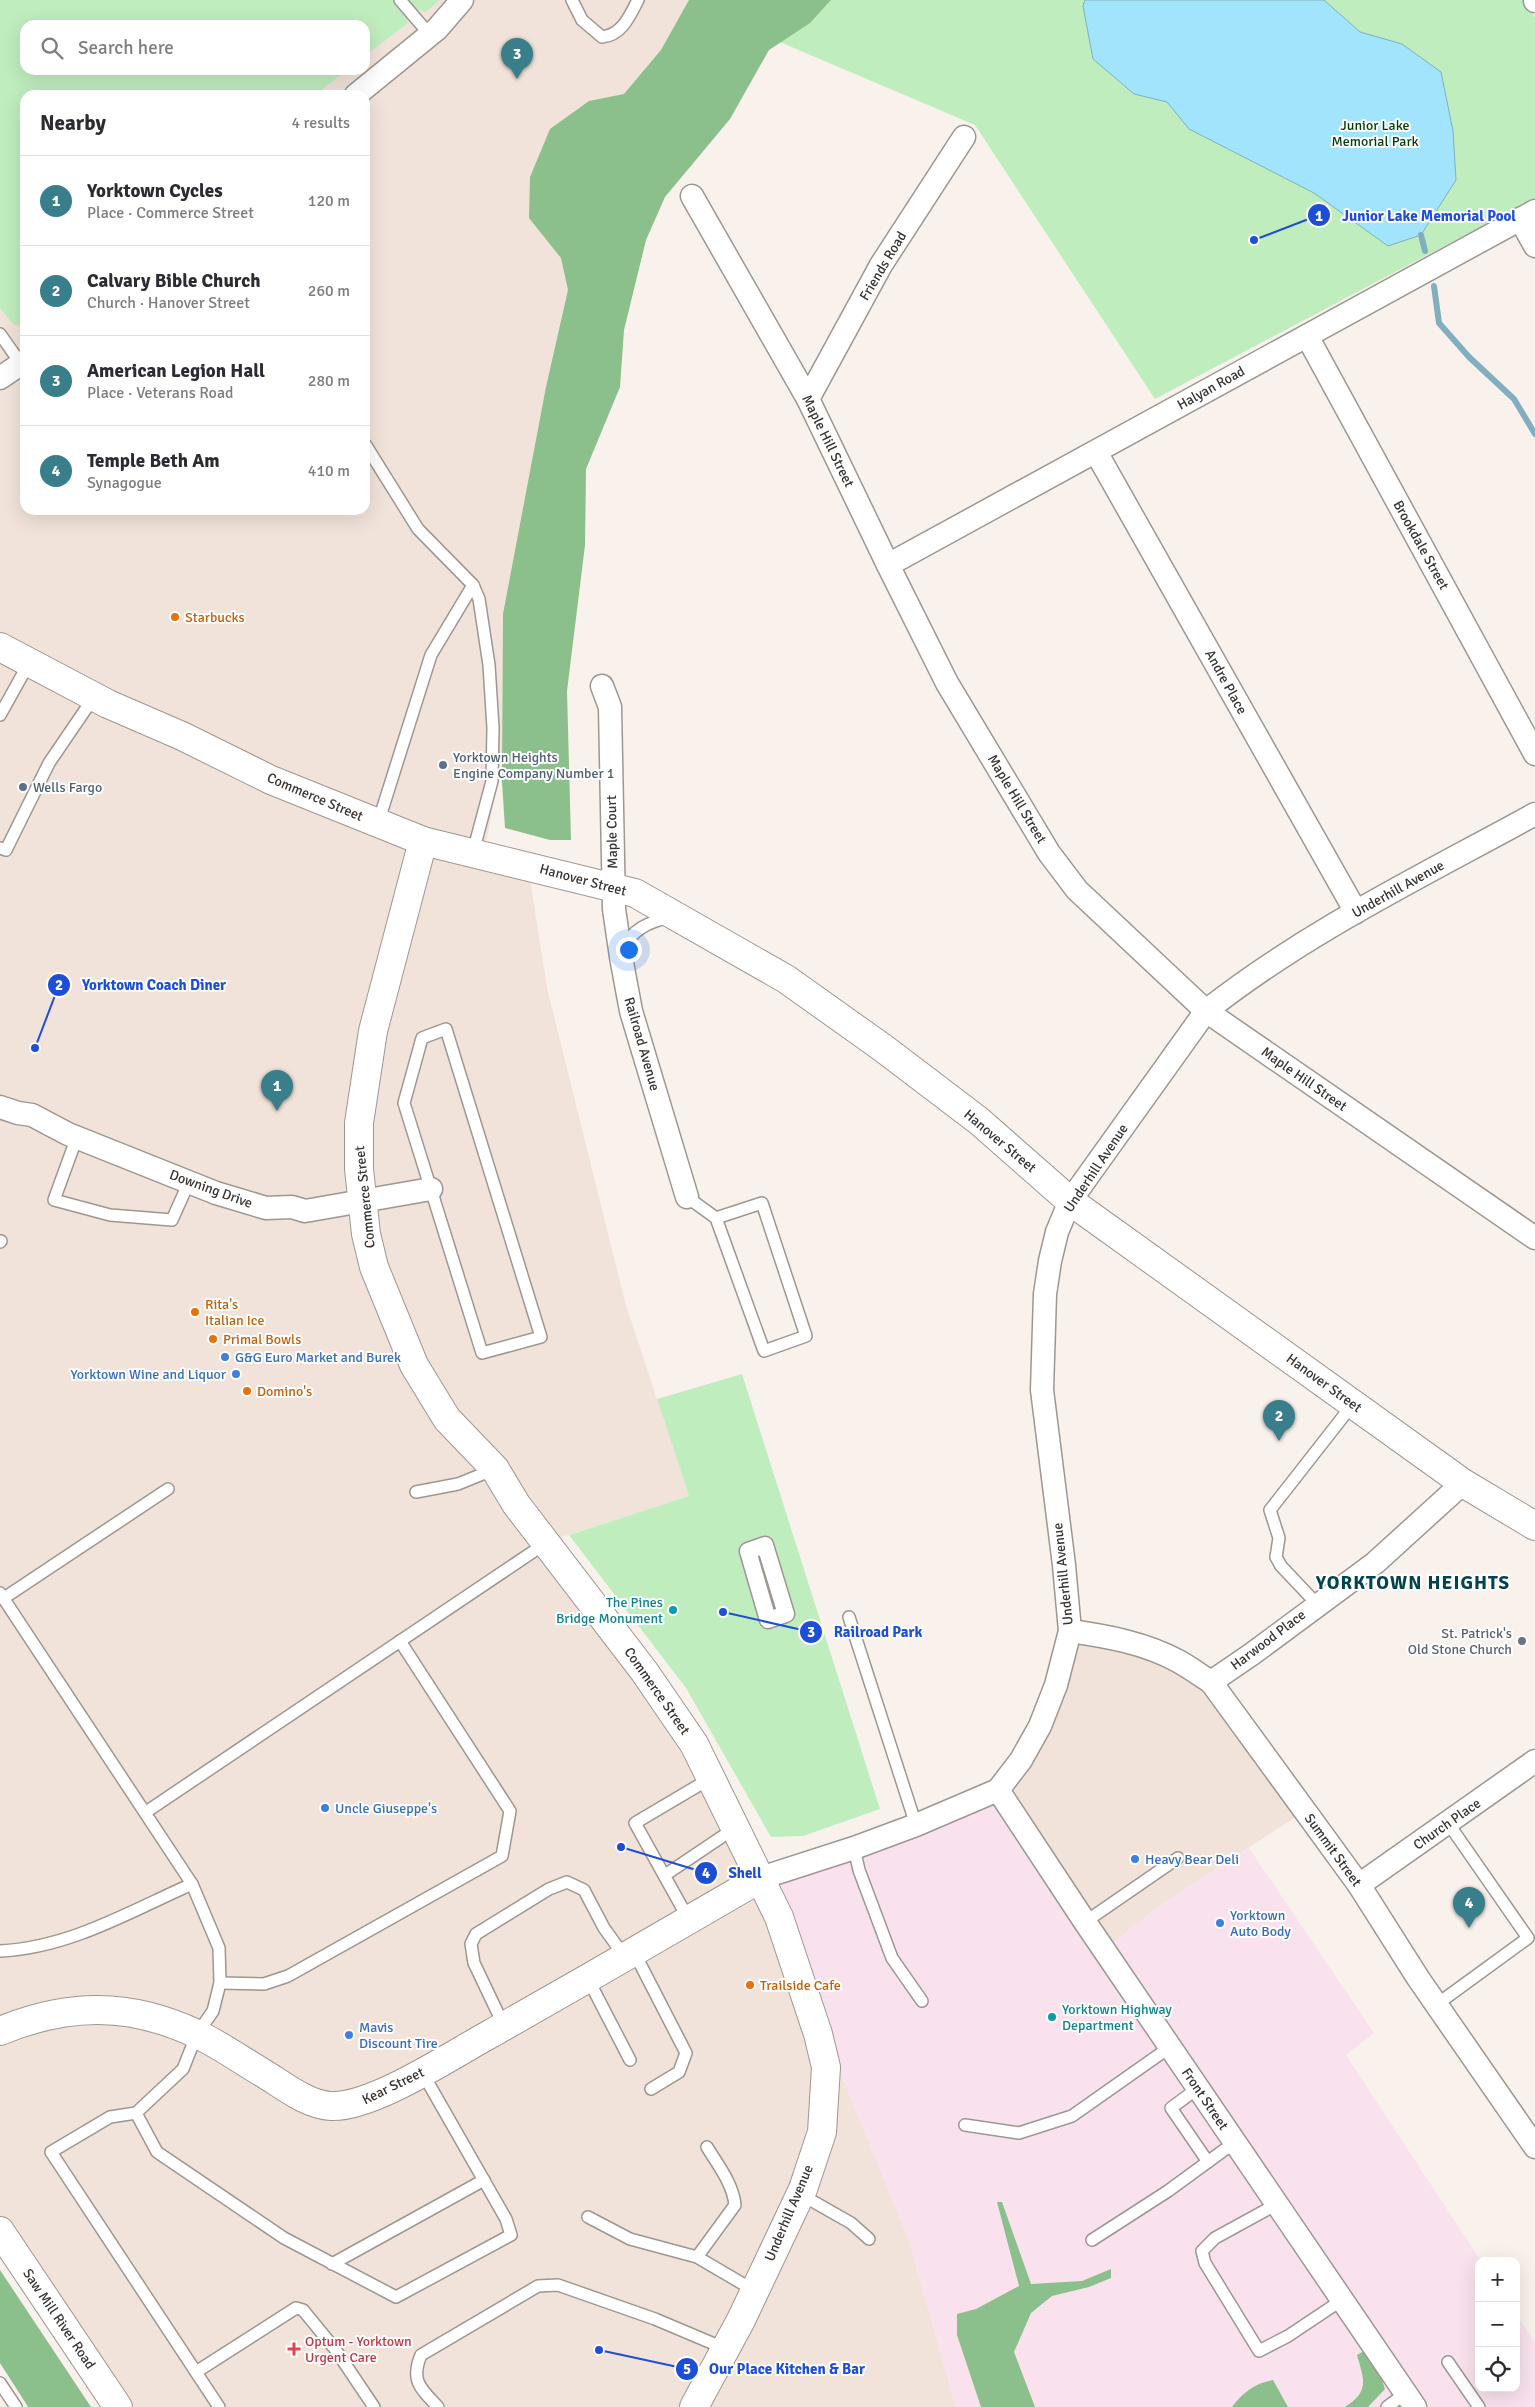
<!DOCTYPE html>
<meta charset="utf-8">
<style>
body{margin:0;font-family:Signika,sans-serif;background:#f2f2f3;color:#2b2b33}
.controls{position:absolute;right:15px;bottom:15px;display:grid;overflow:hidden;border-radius:10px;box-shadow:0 5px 20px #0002}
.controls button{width:45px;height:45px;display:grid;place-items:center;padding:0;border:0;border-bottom:1px solid #e1e1e2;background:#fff;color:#2b2b33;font:25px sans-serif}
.you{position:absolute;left:628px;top:949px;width:18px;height:18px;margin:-12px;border:4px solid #fff;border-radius:50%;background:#1a73e8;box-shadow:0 0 0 8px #1a73e833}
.badge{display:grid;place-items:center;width:32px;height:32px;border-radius:50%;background:#397e8b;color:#fff;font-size:16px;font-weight:700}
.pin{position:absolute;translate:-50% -41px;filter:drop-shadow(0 1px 2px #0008)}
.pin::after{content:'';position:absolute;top:26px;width:18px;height:15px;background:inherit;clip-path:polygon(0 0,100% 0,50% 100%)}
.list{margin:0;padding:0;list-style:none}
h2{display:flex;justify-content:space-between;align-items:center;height:65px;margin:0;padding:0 20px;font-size:21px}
h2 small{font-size:16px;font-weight:400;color:#7c7c81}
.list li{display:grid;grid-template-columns:32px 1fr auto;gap:15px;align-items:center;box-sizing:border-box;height:90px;padding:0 20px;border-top:1px solid #e1e1e2}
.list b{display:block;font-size:19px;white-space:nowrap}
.list p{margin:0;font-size:16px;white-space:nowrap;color:#7c7c81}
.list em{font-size:16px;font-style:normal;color:#7c7c81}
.icon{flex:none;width:28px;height:28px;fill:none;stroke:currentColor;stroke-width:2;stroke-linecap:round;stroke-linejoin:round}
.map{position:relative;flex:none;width:1535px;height:2407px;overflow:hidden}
.search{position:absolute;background:#fff;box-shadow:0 5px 20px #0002;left:20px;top:20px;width:350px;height:55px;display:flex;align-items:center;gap:12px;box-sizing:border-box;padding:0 18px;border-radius:15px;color:#7c7c81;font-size:19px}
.panel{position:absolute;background:#fff;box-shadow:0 5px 20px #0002;left:20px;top:90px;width:350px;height:425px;border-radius:15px}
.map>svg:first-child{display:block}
</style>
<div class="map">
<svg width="1535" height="2407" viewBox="0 0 1535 2407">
<rect width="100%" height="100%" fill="#f9f2ec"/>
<g fill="#f1e3d9" fill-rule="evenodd">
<path d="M0,0H761L652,141L522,645L484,855L528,866L547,988L625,1302L689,1496L546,1542L673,1713L761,1878L909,2240L956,2407H118L0,2231ZM25,25H365V70H25ZM25,95H365V510H25Z"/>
<path d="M1070,1631L1211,1682L1305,1811L1161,1905L1105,1949L998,1790L1021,1760Z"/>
</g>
<path fill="#f9e2ed" d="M998,1790L1105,1949L1161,1905L1249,1848L1374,2033L1346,2055L1481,2261H1479V2388H1516V2314L1535,2342V2407H956L909,2240L761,1878Z"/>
<g fill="#bfedbe">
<path d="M0,0H440L426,12L419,10L407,21L408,23L365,56V25H25V70H347L315,95H25V324L21,326L13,324L0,308Z"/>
<path d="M799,0H1527L1535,18V198L1155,399L975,125L775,40Z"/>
<path d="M742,1374L880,1809L803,1836L771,1837L686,1688L569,1535L689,1496L657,1399Z"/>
</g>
<g fill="#8bbf8b">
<path d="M689,0H831L810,23L769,50L730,119L665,197L646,240L624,330L620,387L586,469L585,545L567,691L571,840H550L505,828L502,782L503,614L546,387L568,290L561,258L529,218L530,177L550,129L589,101L624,94L661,50Z"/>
<path d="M997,2202H1002L1031,2284L1082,2281L1111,2269V2278L1089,2287L1052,2296L1031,2313L1014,2352L1035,2407H981L957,2335V2314L976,2309L1019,2286Z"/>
<path d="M0,2270L91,2407H28L25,2402L0,2363Z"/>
<path d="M1364,2351L1378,2368L1385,2389L1368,2407H1345C1370,2391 1364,2380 1357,2355Z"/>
<path d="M1273,2380L1288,2407H1232C1242,2393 1255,2383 1273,2380Z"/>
</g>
<path fill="#a1e4fb" stroke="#81afbf" d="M1085,0H1324L1360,32L1402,44L1441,72L1453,131L1456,180L1421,235L1388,246L1314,193L1189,129L1167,102L1134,94L1093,59L1083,6Z"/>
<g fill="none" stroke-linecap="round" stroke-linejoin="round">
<g stroke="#81afbf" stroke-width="6">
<path d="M1421,235L1425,251"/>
<path d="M1434,286L1439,323L1469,357L1514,399L1535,434"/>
</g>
<g stroke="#9d9792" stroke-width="14">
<g id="service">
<path d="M400,0L430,35"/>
<path d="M572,0L582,20L602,37C622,35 629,17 638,0"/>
<path d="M0,334L21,364"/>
<path d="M365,444L418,529L473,585L431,655L378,823"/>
<path d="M0,715L29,663"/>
<path d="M0,848L6,850L49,763L94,697"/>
<path d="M473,852L492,781L493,728L489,665L479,599L473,585"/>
<path d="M622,950C632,929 649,922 670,917"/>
<path d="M446,1029L541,1337L482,1353L404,1103L422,1038Z"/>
<path d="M77,1137L54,1200L110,1215L172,1220L189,1182"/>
<path d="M687,1197L716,1218L764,1351L806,1336L762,1203L716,1218"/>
<path d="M0,1242L1,1241"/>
<path d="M416,1492L458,1484L495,1469"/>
<path d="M0,1593L192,1884L219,1948L220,1983L213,2011L197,2034L183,2069L136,2113L157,2152L284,2238L396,2297L511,2235L506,2219L422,2072"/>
<path d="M4,1598L168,1489"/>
<path d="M1317,1604L1281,1566L1276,1557L1279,1538L1270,1510L1353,1404"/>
<path d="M849,1617L916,1825"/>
<path d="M146,1812L546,1543"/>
<path d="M854,1848L859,1870L892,1958L922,2001"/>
<path d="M665,1875L735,1828"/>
<path d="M689,1920L635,1823L711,1778"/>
<path d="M1085,1922L1178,1858"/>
<path d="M0,1951C69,1948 131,1911 192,1884"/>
<path d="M634,1952L686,2053L679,2072L651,2089"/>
<path d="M588,1979L630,2060"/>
<path d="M220,1983L264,1984L288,1976L502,1856L510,1811L400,1641"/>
<path d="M1436,2005L1528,1938L1448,1823"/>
<path d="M504,2026L474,1963L471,1944L476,1934L549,1889L567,1882L584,1890L604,1928L625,1957"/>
<path d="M1198,2088L1171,2108L1208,2162"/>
<path d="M136,2113L110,2117L51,2152L219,2407"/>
<path d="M965,2125L1019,2133L1072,2116L1170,2047"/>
<path d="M800,2194L851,2223L869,2239"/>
<path d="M1277,2204L1215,2238L1202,2251L1205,2263L1259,2351L1288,2336L1342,2300"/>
<path d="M588,2217L630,2239L697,2257L755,2291"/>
<path d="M1092,2240L1168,2191L1235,2142"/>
<path d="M697,2257L735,2205C733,2184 718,2165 707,2147"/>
<path d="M332,2264L484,2180"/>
<path d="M1448,2362L1479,2407"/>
<path d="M196,2372L296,2308L303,2310L335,2349L374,2407"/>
<path d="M0,2383L16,2407"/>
<path d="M438,2407C421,2389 410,2381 421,2355L538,2286L558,2285L655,2319L726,2349"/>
<path d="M1387,2407L1406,2393"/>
</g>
</g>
<g stroke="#9d9792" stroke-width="19">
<path id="pedestrian" d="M765,1545L786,1614L768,1620L748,1551Z"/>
</g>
<g stroke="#9d9792" stroke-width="25">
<g id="minor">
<path d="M1535,0V1"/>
<path d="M356,95L437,29L462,0"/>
<path d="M692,196L808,399L888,565L947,683L1049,853L1077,890L1206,1011L1535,1238"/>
<path d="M1520,219L1535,246"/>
<path d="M1307,336L1535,754"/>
<path d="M0,378L25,361"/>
<path d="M808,399L881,265L964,137"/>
<path d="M1096,452L1356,912"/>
<path d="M888,565L1535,211"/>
<path d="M602,686L610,707L614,909L621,957L631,1011L687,1197"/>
<path d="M0,1107L18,1113L32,1115L68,1134L216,1193L266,1208L292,1207L305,1211L431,1189"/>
<path d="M1070,1631C1106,1636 1145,1643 1178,1661C1189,1667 1200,1675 1211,1682L1359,1885L1418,1978L1535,2147"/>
<path d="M1211,1682L1252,1654L1375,1563L1463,1483"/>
<path d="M998,1790L1085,1922L1415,2407"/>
<path d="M761,1878L854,1848L916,1825L998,1790L1021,1760L1040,1726L1056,1685L1070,1631L1064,1565L1042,1390L1045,1294L1050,1261L1057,1232L1070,1201L1206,1011C1306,932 1424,875 1535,814"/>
<path d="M1359,1885L1535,1761"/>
</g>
</g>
<g stroke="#9d9792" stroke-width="30">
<g id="tertiary">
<path d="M0,647L108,704L182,736L271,780L423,841L635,893L786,979L883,1048L979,1121L1070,1201L1463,1483L1535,1526"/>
<path d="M423,841L373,1031L359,1123V1169L366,1234L374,1267L414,1365L447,1419L495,1469L516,1504L644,1671L694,1744L779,1917L818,2034L826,2067L822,2132L803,2189L741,2320L694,2407"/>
<path d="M0,2031C68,2003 129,2002 197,2034C220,2045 241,2060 263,2073C283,2085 307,2105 331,2106C373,2108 453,2054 492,2033C582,1982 672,1930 761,1878"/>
</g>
</g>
<g stroke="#9d9792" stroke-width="30">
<path id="secondary" d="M0,2231L118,2407"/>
</g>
<use href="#service" stroke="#fff" stroke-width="11"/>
<use href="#pedestrian" stroke="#fff" stroke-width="16"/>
<use href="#minor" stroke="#fff" stroke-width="22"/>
<use href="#tertiary" stroke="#fff" stroke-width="28"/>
<use href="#secondary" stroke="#fff" stroke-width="28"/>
</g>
<g fill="#e8710a" stroke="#fff" stroke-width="2">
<circle cx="175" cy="617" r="5"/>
<circle cx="195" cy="1312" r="5"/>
<circle cx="213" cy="1339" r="5"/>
<circle cx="247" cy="1391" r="5"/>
<circle cx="750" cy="1985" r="5"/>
</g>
<g fill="#5c6f8a" stroke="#fff" stroke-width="2">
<circle cx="443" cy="765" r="5"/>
<circle cx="23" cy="787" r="5"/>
</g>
<g fill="#3f7fe0" stroke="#fff" stroke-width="2">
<circle cx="225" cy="1357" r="5"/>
<circle cx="236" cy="1374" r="5"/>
<circle cx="325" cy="1808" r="5"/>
<circle cx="1135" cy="1859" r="5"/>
<circle cx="1220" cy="1923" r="5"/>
<circle cx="349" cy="2035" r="5"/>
</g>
<g fill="#0f9aa8" stroke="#fff" stroke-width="2">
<circle cx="673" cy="1610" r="5"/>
<circle cx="1052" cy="2017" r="5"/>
</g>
<circle fill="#6b7280" stroke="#fff" stroke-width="2" cx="1522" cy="1641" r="5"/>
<path fill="#e0444e" stroke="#fff" stroke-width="2" d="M291.5 2341.5h5v5h5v5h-5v5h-5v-5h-5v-5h5z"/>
<g text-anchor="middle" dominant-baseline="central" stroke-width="4" stroke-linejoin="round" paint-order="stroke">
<g font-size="14" fill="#023c09" stroke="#fff">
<text x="1375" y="125">Junior Lake<tspan x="1375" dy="16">Memorial Park</tspan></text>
</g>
<g font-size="14" fill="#373432" stroke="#fff">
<text transform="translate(883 266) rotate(-59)">Friends Road</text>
<text transform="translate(1211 388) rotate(-29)">Halyan Road</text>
<text transform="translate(828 441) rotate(64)">Maple Hill Street</text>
<text transform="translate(1421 545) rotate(61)">Brookdale Street</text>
<text transform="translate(1226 682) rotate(61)">Andre Place</text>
<text transform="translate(315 797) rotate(23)">Commerce Street</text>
<text transform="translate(1017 799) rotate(59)">Maple Hill Street</text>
<text transform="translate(612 832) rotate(-91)">Maple Court</text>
<text transform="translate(583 880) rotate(15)">Hanover Street</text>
<text transform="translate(1398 889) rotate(-29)">Underhill Avenue</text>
<text transform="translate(642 1044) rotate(74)">Railroad Avenue</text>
<text transform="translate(1304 1079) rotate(35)">Maple Hill Street</text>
<text transform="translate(1000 1141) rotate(40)">Hanover Street</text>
<text transform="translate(1096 1168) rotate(-56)">Underhill Avenue</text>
<text transform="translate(211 1189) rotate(20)">Downing Drive</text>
<text transform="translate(365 1197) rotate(-96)">Commerce Street</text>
<text transform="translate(1324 1383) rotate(36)">Hanover Street</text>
<text transform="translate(1063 1574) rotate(-96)">Underhill Avenue</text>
<text transform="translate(1268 1640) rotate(-37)">Harwood Place</text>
<text transform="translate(657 1691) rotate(55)">Commerce Street</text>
<text transform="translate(1447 1824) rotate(-35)">Church Place</text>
<text transform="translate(1333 1850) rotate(54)">Summit Street</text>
<text transform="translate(393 2086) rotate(-26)">Kear Street</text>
<text transform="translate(1205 2099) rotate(56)">Front Street</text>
<text transform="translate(789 2213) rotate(-67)">Underhill Avenue</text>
<text transform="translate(59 2319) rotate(56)">Saw Mill River Road</text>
</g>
<g font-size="14" fill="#c56008" stroke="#fff" text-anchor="start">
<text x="185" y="617">Starbucks</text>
<text x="205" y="1304">Rita's<tspan x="205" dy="16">Italian Ice</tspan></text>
<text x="223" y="1339">Primal Bowls</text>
<text x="257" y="1391">Domino's</text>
<text x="760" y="1985">Trailside Cafe</text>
</g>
<g font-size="14" fill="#4e5e75" stroke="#fff" text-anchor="start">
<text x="453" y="757">Yorktown Heights<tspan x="453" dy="16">Engine Company Number 1</tspan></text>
<text x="33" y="787">Wells Fargo</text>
</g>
<g font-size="14" fill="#366cbe" stroke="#fff" text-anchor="start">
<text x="235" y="1357">G&amp;G Euro Market and Burek</text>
<text x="226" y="1374" text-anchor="end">Yorktown Wine and Liquor</text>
<text x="335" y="1808">Uncle Giuseppe's</text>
<text x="1145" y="1859">Heavy Bear Deli</text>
<text x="1230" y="1915">Yorktown<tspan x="1230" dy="16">Auto Body</tspan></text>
<text x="359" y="2027">Mavis<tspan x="359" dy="16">Discount Tire</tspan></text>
</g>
<g font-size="14" fill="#0d838f" stroke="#fff" text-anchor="end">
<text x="663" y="1602">The Pines<tspan x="663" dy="16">Bridge Monument</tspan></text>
<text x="1062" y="2009" text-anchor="start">Yorktown Highway<tspan x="1062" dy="16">Department</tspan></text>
</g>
<g font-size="14" fill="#5b616d" stroke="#fff" text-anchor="end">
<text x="1512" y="1633">St. Patrick's<tspan x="1512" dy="16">Old Stone Church</tspan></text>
</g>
<g font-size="14" fill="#be3a42" stroke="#fff" text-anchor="start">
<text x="305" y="2341">Optum - Yorktown<tspan x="305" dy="16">Urgent Care</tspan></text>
</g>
<g font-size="19" font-weight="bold" letter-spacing="1" fill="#02434d" stroke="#fff">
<text x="1413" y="1583">YORKTOWN HEIGHTS</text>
</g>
</g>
<path fill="none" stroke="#1d4ed8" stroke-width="2" d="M1254 240L1319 215M35 1048L59 985M723 1612L811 1632M621 1847L706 1873M599 2350L687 2369"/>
<g fill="#1d4ed8" stroke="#fff" stroke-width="2">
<circle cx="1254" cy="240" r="5"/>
<circle cx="35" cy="1048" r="5"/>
<circle cx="723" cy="1612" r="5"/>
<circle cx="621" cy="1847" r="5"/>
<circle cx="599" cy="2350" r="5"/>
<circle cx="1319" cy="215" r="12"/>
<circle cx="59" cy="985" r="12"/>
<circle cx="811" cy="1632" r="12"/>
<circle cx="706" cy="1873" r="12"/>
<circle cx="687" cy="2369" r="12"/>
</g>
<g font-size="15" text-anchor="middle" font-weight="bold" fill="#fff">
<text x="1319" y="221">1</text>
<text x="59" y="990">2</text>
<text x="811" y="1637">3</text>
<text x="706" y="1878">4</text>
<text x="687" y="2374">5</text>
</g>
<g font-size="15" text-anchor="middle" font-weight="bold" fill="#1d4ed8" stroke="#fff" stroke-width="4" stroke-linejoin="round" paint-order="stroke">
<text x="1429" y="221">Junior Lake Memorial Pool</text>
<text x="154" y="990">Yorktown Coach Diner</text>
<text x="878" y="1637">Railroad Park</text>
<text x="745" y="1878">Shell</text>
<text x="787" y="2374">Our Place Kitchen &amp; Bar</text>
</g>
</svg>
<div class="controls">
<button>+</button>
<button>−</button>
<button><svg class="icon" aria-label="locate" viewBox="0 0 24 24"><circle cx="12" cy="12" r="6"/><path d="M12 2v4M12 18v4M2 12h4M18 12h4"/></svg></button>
</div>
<div class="you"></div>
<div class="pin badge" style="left:277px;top:1111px">1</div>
<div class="pin badge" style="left:1279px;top:1441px">2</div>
<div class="pin badge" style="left:517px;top:79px">3</div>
<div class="pin badge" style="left:1469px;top:1928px">4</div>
<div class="search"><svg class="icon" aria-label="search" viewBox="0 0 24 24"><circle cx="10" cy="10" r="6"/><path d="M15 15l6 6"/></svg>Search here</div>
<section class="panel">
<h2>Nearby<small>4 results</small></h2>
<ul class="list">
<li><span class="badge">1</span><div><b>Yorktown Cycles</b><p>Place · Commerce Street</p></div><em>120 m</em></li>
<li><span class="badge">2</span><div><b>Calvary Bible Church</b><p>Church · Hanover Street</p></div><em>260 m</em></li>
<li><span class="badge">3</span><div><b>American Legion Hall</b><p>Place · Veterans Road</p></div><em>280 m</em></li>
<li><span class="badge">4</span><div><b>Temple Beth Am</b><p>Synagogue</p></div><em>410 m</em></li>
</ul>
</section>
</div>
